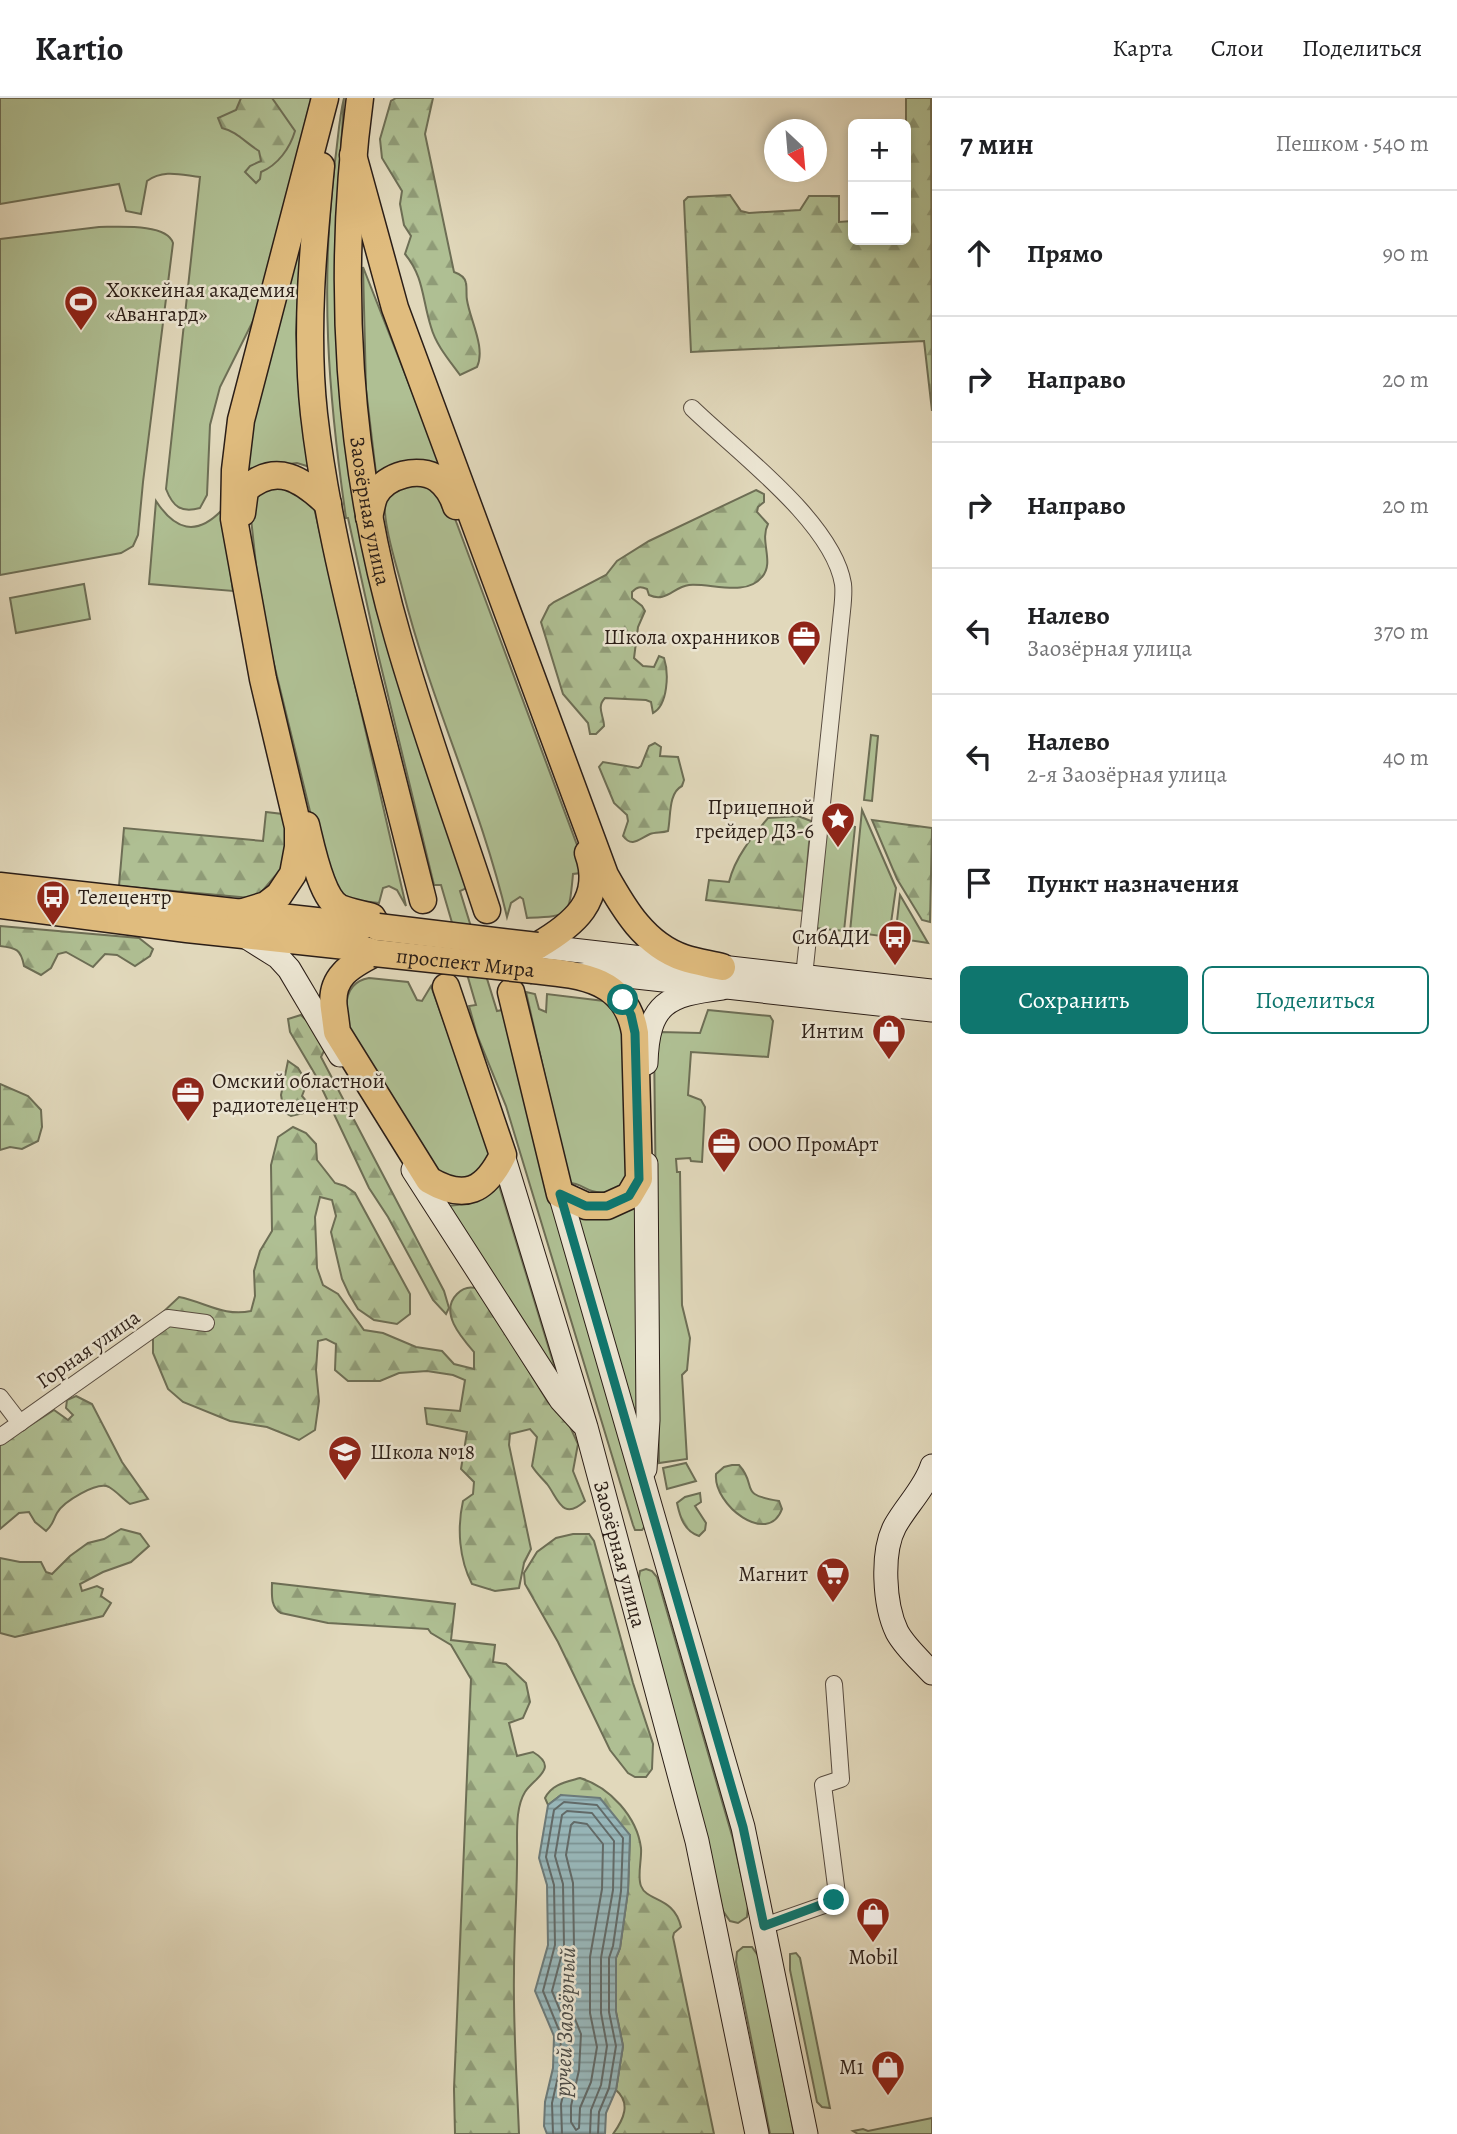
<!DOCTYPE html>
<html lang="ru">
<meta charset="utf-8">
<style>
body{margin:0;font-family:Alegreya,serif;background:#f6f6f6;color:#202124}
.controls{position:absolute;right:21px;top:21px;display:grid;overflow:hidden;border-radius:10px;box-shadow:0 4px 10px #0003}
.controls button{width:63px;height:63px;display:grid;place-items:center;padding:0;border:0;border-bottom:2px solid #e0e0e0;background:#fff;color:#202124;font:35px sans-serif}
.compass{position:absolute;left:764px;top:21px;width:63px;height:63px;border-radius:50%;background:#fff;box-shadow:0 4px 10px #0003;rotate:154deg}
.stop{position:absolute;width:21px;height:21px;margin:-16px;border:5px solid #0f766e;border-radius:50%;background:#fff}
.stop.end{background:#0f766e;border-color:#fff;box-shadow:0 2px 7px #0008}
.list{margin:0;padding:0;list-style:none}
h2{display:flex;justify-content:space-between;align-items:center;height:91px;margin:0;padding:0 28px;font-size:30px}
h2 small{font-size:23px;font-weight:400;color:#757577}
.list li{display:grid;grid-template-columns:46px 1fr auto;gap:21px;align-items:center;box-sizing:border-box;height:126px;padding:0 28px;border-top:2px solid #e0e0e0}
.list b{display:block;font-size:26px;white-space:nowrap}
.list p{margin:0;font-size:23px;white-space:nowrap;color:#757577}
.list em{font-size:23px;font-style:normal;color:#757577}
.actions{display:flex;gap:14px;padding:21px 28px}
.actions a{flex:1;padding:16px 0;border:2px solid #0f766e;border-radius:10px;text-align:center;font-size:24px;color:#0f766e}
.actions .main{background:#0f766e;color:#fff}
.icon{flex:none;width:38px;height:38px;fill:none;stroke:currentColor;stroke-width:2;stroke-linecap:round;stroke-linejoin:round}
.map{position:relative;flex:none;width:932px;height:2036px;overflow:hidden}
header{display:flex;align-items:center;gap:42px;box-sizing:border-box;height:98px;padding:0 35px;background:#fff;border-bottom:2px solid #e0e0e0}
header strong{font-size:33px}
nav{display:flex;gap:38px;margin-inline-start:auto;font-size:24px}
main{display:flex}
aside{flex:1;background:#fff}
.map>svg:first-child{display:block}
</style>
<header>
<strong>Kartio</strong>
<nav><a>Карта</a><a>Слои</a><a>Поделиться</a></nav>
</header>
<main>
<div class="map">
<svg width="932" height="2036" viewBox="0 0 932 2036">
<defs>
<pattern id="forest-firs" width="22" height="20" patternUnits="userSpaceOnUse" patternTransform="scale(1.75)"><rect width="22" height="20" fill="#afbf93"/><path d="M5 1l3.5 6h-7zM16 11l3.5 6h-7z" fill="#8f9b77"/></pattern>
<pattern id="water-rules" width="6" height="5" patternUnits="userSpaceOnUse" patternTransform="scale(1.75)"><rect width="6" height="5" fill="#98b7ba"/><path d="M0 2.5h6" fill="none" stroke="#7c9496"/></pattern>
</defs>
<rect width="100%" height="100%" fill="#e1d8bb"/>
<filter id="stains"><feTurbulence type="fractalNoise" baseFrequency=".00286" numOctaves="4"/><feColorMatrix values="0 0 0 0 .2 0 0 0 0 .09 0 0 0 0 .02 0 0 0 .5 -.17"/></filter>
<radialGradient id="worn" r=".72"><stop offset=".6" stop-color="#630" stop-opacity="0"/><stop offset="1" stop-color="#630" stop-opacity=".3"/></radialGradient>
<g fill="#afbf93" stroke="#6d6e55" stroke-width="2">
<path d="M0,0H310L311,2L257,215L220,289L210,327L207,397L200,410C181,415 173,409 166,391L200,79C181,77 164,71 147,83L141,116L126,113L119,86L0,106Z"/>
<path d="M344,0L340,68L344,266L469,789L460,793L497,913L507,911L645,1428L642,1432H635L633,1427L506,1008L477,937L469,908L476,907L441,787H434L378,556L348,420H346C328,296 320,188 335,63C338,42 339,20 344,0Z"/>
<path d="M302,126L296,235L299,283L310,369L297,365L246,371L251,318Z"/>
<path d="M99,129C117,129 167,125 173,145L143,384L138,437L133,448L121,455L0,477V141Z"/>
<path d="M363,169L440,365L438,368L376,375L366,291Z"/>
<path d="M288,386L313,405L406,808L397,792L389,788L383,790L379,805L353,802L337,793L318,746L261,513L249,402L252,395Z"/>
<path d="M429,387L449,406L457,426L580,755L581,775L573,776C569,819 570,818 527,820L523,801L520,799L511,805L507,819C481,708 431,604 403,493C397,468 387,441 385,415C384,406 385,398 391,390Z"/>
<path d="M156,403C175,432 196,439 222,412L233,493L149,486Z"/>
<path d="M84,486L90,521L16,535L10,500Z"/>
<path d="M871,637L878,638L872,703L864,702Z"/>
<path d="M862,712L896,790L889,839L850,834Z"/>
<path d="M845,726L855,729L844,833L815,830L825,736Z"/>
<path d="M900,797L928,845L895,840Z"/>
<path d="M369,880L408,884L417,902L422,903L431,888L488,1046L490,1061L471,1082L442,1085L354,947C347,924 336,886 369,880Z"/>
<path d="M526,894L535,896L539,911L546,914L547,896L604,903L624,925L627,1087C615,1092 604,1097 592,1093C583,1090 579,1085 569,1085Z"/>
<path d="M708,912L770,918L773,923L768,959L691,954L688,997L701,1002L705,1009L702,1064L691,1063L690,1060L676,1061L677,1074H680L682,1207L690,1240L687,1272L682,1277L687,1361L659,1365L654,944L660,934L700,935Z"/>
<path d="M498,1084L557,1277L447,1108L466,1106Z"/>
<path d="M635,1107L639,1328L575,1118Z"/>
<path d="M686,1365L696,1383L667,1391L663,1370Z"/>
<path d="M646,1471L652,1473L657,1479L733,1741L748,1807L747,1819L738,1825L730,1823L723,1813L638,1485L640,1473Z"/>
<path d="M743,1849H752L759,1859L794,2036H770L736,1864L737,1854Z"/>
<path d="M796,1855L800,1860L830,2010L822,2009L817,2004L790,1872V1856Z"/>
<path d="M932,2020V2036H858L853,2033L863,2031L868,2033Z"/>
</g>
<g fill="url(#forest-firs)" stroke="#6d6e55" stroke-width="2">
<path d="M241,0H272L295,33C290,50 278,67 261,74L260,81L256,85L245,74L250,68L261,63L259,53C246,45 236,33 222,30L218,20L236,12Z"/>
<path d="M396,0H433L425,36L454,174C460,176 465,179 466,185C467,190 466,197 467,202C470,222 486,250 477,269L460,277C449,262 436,247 431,229C422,201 424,179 405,156L411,138L404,127L400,106L402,93L382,60L380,41L391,3Z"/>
<path d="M906,0H931L932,313L924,243L691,254L684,103L688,99L730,97L741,113L749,115L800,112L809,98H839V124L852,123L853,125V142H906Z"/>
<path d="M756,392L764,396V404L758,409L757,414L768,426C759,443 775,464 762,479C746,499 711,485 689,487C673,489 666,505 649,497L647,491C640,488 637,489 632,494V500L642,508L645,513L638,529L634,560L643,568L654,569L659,558L664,560C669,575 668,607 653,615L651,604L646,602L605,600C596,609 604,618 604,628L596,636H590L588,625L563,596L541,524L549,508L554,504L606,477L617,463L649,443Z"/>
<path d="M655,645L661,649L660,658L678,659L684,682L682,688C668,695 671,719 668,733C662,735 655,734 650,736C639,741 632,750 623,738L628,723L627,717L614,705L599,669L603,664L638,670L641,668L649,648Z"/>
<path d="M266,714L291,717L286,765L259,797L251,800L119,788L124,730L263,743Z"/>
<path d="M798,718L811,723L803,813L706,802L709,782L729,784C735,759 752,739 768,720Z"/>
<path d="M872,722L932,730L930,824L922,822L897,781Z"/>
<path d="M0,828L139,840L153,851L150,858L135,868L117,857L105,856L93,869L66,854L58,856L51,870L41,877L24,868C21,851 16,850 0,848Z"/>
<path d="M301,917L318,934L325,951L321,959L444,1193L449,1210L446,1216L433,1202L388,1119L369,1090L316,978L290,934L288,921Z"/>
<path d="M288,963L298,970L307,985L302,998L308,1005V1014L291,1018L284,1014L281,997Z"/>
<path d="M0,986L28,998L41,1012L42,1029L38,1043L22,1051L10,1049L0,1052Z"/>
<path d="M293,1029L306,1035L316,1046L317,1062L335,1085L345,1088L355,1095L410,1196V1216L397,1226L374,1222L358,1211L349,1196L342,1181L331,1134L336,1118L332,1102L320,1099L315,1119L317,1170L323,1187L338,1196L364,1232L383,1235L416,1249L442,1253L454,1266L474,1271V1254C461,1239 439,1214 457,1196C463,1190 470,1188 478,1191L548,1304L567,1322L578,1346L573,1373L585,1403C562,1424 558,1400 547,1386C542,1380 536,1375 532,1368L537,1339L530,1331L510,1336L509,1347L531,1451L524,1465L519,1490L495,1493L472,1486C459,1461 457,1430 463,1403L473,1396L474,1384L461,1371L467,1334L427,1326L425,1310L460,1313L465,1282L453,1277L427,1273L399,1275L380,1283H348L335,1272L336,1246L326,1241L318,1243L316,1272L319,1303L315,1332L299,1342L267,1329L230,1323L183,1304L168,1291L153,1255V1237L162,1215L179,1199C205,1204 224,1219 251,1213L255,1198L254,1173L260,1153L272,1133L271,1067L278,1039Z"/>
<path d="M76,1298L92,1306L122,1364L148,1401L130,1406C123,1401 116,1393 109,1389C97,1383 63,1404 57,1415C53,1422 53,1427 46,1433L35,1424L29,1414L19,1415L0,1431V1347L54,1312L68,1322L73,1317L66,1310L67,1302Z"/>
<path d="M732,1367H739C759,1389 736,1396 779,1403L782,1411C768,1449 713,1407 716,1376L724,1369Z"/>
<path d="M700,1395L701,1404L695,1408L706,1425L705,1432L699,1438C684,1433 680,1419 677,1405L685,1399Z"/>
<path d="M121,1431L140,1436L149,1448L131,1464L103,1474L80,1486L82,1493L97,1488L103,1491L101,1498L111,1505L103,1518L15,1539L0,1535V1460L20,1464H41L46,1474L52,1476L70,1458L88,1445L104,1441Z"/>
<path d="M573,1436H589L594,1443L633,1585L653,1646L652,1671L646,1679H635L628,1675L610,1652L558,1544L525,1486L524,1475L537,1454L556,1440Z"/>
<path d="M272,1485L455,1506L451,1542L495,1547L493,1564L506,1566L526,1585L530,1604L523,1620L509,1625L517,1658L533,1654C560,1670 534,1680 525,1694C517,1707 517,1726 517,1741C518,1786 514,1830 514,1875C513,1929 517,1983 519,2036H455L454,1991L471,1581L451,1547L431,1535L428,1531L328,1525L281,1515C270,1509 272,1496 272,1485Z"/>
<path d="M580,1680C610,1689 637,1719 641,1750C642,1761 637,1778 641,1788C647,1804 674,1798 681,1829L674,1835L673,1839L714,2036H613C624,2021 631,2005 616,1992L623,1948L616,1914V1860L620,1850L628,1793L630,1737L561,1697L548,1707L545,1700C552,1686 566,1684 580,1680Z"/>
</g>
<path fill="url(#water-rules)" stroke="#6c7a79" stroke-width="2" d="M561,1697L600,1700L630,1737L628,1793L620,1850L616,1860V1914L623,1948L616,1992L606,2015L605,2036H547L544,2028L545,2004L553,1970L554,1938L535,1893L548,1847L547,1787L539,1760L548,1707Z"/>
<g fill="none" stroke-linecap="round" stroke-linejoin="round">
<g stroke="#626a68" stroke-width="2">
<path d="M574,1724L587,1726L603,1746L602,1791L590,1859V1915L597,1949L591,1984L580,2010L579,2030L576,2032L571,2024V2008L579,1972L581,1936L564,1893L574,1849L573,1785L566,1757L571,1727Z"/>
<path d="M553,2036L552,2005L560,1970L561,1937L543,1893L555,1847L554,1787L546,1759L554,1712L564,1704L597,1707L623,1740L621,1793L613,1848L609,1860V1914L616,1948L609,1990L599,2014L598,2036"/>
<path d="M562,2036L561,2006L569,1971L570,1937L552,1893L564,1848L563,1786L555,1758L562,1717L567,1713L592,1715L614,1743L613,1792L601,1860V1915L607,1948L601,1987L591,2012L590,2036"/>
</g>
<g stroke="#584c40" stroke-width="18">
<g id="street">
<path d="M692,310C735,352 833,424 843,486C844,494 843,504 842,513L803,888"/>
<path d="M0,1299L20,1325"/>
<path d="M0,1339L168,1220L206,1225"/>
<path d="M764,1828L827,1806L834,1802L837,1796L823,1687L841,1681L834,1586"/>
</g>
</g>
<g stroke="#2b1e17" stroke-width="25">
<g id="secondary">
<path d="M243,837L278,859L289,871L340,957"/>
<path d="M537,848L932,893"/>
<path d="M580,877L600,875L932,912"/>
<path d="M646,965C648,905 667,897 722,890"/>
<path id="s1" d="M503,1057L586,1329L697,1743L757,2036"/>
<path d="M413,1072L561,1302L582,1325"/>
<path d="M560,1096L743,1729L806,2036"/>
<path d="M932,1368C925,1390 906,1408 895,1428C881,1454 884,1507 897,1534C905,1549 920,1562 932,1575"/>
<path d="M645,1371L648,1322L646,1066"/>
</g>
</g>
<g stroke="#2b1e17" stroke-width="29">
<g id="primary">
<path id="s2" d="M360,0C336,180 347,365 398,540C424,631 457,721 487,812"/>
<path d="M353,57L395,210L605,777C624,811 645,847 684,860C696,864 710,866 722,869"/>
<path d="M321,68C313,150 305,234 314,316C324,404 345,491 366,576C385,651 404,727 423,802"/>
<path d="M242,415L245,392C276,363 303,382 328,406"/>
<path d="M369,419C371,412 372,403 375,397C386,377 419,368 438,381C447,388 453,398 456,408"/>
<path d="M306,727C311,747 321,800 340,810C349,814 362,816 372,819L378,829"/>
<path d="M0,788L362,828"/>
<path d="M0,807L187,831L355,849L375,855"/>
<path d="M240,815L266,807L279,797L293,776L298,749V729L263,581L234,421L235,372L241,322L325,0"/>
<path d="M537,848C573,827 605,802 588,755"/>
<path d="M375,855C351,867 329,879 334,911C335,918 336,926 337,934L429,1082C465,1103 485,1093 503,1057L446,889"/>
<path d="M511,894L560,1096L586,1108H607L629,1098L639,1081L635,935C626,880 580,877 533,872"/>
</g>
</g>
<use href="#street" stroke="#ece6d3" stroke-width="16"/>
<use href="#secondary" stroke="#ece6d3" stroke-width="23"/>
<use href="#primary" stroke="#e0bc7e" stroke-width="26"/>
<g stroke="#2b1e17" stroke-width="29" stroke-linecap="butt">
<g id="primary-bridge">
<path d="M378,829L537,848"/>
<path id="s3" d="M375,855L533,872"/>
</g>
</g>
<use href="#primary-bridge" stroke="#e0bc7e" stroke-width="26"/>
</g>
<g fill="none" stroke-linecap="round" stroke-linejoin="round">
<path stroke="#0f766e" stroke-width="9" d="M623,902L631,917L635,935L639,1081L629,1098L607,1108H586L560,1096L743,1729L764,1828L834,1802"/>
</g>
<defs>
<g id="stadium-pin" transform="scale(1.75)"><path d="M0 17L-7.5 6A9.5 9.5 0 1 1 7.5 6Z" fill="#8f2418" stroke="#ece6d3"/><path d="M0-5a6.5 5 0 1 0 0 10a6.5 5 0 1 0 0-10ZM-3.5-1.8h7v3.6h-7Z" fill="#fff"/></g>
<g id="office-pin" transform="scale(1.75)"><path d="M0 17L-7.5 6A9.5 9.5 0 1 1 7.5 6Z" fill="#8f2418" stroke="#ece6d3"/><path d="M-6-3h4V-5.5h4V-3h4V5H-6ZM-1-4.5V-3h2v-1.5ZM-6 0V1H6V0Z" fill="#fff"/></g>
<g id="sight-pin" transform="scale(1.75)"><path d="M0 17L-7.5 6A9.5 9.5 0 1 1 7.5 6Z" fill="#8f2418" stroke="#ece6d3"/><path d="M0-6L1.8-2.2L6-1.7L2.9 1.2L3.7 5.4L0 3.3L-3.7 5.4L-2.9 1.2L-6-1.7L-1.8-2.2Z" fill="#fff"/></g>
<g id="bus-pin" transform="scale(1.75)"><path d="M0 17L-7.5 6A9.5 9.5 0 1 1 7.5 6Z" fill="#8f2418" stroke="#ece6d3"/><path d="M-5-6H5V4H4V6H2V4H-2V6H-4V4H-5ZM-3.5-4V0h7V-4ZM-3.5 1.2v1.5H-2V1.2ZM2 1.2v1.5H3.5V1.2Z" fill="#fff"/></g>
<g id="shop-pin" transform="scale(1.75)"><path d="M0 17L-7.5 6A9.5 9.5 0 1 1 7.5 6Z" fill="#8f2418" stroke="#ece6d3"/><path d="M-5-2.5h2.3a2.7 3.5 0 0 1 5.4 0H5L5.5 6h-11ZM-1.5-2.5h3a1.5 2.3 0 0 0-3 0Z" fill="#fff"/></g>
<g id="school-pin" transform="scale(1.75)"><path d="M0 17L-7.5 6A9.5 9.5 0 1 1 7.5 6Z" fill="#8f2418" stroke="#ece6d3"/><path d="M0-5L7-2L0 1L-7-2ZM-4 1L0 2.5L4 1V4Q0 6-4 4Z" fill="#fff"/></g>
<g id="supermarket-pin" transform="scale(1.75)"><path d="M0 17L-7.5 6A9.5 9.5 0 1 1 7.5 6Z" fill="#8f2418" stroke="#ece6d3"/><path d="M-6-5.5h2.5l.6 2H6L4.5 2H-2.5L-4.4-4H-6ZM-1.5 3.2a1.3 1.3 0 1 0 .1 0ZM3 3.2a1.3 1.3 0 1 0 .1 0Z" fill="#fff"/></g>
</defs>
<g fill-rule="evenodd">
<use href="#stadium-pin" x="81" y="204"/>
<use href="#office-pin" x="804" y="539"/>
<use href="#sight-pin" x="838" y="721"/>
<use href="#bus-pin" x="53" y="799"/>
<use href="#bus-pin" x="895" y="839"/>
<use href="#shop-pin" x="889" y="933"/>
<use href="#office-pin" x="188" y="995"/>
<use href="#office-pin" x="724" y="1046"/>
<use href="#school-pin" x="345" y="1354"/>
<use href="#supermarket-pin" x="833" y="1476"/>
<use href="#shop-pin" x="873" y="1816"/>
<use href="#shop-pin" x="888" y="1969"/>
</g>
<g text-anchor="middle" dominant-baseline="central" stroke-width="5" stroke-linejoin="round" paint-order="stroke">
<g font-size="21" fill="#2b1e17" stroke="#ece6d3" text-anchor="end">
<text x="106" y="192" text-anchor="start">Хоккейная академия<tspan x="106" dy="24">«Авангард»</tspan></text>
<text x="780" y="539">Школа охранников</text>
<text x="814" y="709">Прицепной<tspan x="814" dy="24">грейдер ДЗ-6</tspan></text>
<text x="78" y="799" text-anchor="start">Телецентр</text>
<text x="870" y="839">СибАДИ</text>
<text x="864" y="933">Интим</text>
<text x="212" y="983" text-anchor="start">Омский областной<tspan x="212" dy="24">радиотелецентр</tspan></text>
<text x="748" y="1046" text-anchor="start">ООО ПромАрт</text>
<text x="370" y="1354" text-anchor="start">Школа №18</text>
<text x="808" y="1476">Магнит</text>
<text x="873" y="1859" text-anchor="middle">Mobil</text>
<text x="864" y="1969">М1</text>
</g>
<g font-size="21" fill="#2b1e17" stroke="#ece6d3">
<text stroke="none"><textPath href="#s2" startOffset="415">Заозёрная улица</textPath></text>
<text stroke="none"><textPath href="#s3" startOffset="91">проспект Мира</textPath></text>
<text transform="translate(88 1251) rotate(-35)">Горная улица</text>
<text stroke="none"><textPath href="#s1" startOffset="416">Заозёрная улица</textPath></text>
</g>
<g font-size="23" font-style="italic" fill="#4c4c48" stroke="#ece6d3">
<text transform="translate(565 1924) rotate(-88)">ручей Заозёрный</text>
</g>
</g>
<rect width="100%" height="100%" filter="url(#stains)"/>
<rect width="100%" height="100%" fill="url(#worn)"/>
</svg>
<div class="controls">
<button>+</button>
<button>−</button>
</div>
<svg class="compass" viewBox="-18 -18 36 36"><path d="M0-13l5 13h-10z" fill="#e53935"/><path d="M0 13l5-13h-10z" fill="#757577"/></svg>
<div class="stop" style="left:623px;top:902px"></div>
<div class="stop end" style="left:834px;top:1802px"></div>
</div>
<aside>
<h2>7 мин<small>Пешком · 540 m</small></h2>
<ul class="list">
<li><svg class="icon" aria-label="ahead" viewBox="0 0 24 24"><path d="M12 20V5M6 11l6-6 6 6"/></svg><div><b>Прямо</b></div><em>90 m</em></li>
<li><svg class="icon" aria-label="right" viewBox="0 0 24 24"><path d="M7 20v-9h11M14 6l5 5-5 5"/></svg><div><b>Направо</b></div><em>20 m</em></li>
<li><svg class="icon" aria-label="right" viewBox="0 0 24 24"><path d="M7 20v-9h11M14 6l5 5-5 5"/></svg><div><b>Направо</b></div><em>20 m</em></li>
<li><svg class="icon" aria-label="left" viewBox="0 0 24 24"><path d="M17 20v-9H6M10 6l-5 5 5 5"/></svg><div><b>Налево</b><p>Заозёрная улица</p></div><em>370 m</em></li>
<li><svg class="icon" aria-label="left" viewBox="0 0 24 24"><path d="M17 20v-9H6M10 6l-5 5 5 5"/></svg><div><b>Налево</b><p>2-я Заозёрная улица</p></div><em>40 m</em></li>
<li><svg class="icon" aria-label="arrive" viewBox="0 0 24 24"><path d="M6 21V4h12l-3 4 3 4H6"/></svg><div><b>Пункт назначения</b></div></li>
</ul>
<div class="actions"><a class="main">Сохранить</a><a>Поделиться</a></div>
</aside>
</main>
